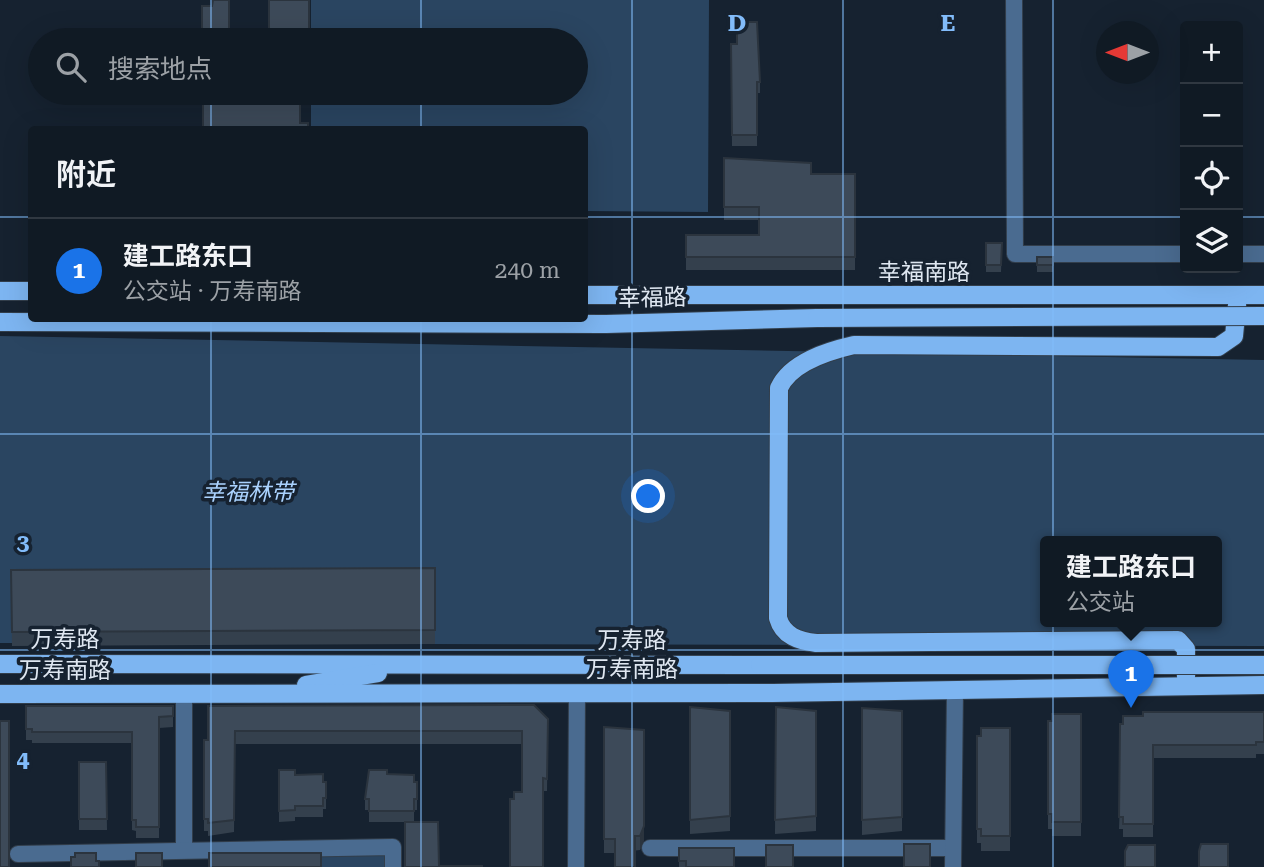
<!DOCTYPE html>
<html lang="zh">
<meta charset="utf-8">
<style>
body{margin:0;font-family:"Roboto Serif","Noto Sans SC",serif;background:#19232c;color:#f1f3f6}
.controls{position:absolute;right:21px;top:21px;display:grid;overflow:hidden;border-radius:7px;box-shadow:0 7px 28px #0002}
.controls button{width:63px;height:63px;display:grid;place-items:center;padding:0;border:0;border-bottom:2px solid #303841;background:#101a24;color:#f1f3f6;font:35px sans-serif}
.compass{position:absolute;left:1096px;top:21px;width:63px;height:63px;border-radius:50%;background:#101a24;box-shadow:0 7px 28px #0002;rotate:270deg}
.you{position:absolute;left:649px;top:497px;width:24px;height:24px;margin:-18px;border:5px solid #fff;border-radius:50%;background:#1a73e8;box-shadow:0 0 0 10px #1a73e833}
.badge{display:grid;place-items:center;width:46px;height:46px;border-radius:50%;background:#1a73e8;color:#fff;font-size:23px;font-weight:700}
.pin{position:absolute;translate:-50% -58px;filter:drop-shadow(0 2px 4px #0008)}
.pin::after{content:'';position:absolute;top:37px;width:24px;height:21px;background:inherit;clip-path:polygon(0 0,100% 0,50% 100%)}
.popup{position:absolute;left:1040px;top:536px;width:182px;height:91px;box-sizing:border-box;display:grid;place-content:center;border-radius:7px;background:#101a24;filter:drop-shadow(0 2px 5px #0005);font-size:23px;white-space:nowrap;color:#9ca1a6}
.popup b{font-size:26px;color:#f1f3f6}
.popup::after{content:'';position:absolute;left:50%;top:100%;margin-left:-14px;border:14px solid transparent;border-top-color:#101a24}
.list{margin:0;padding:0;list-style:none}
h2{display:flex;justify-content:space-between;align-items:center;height:91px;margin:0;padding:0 28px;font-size:30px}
h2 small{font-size:23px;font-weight:400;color:#9ca1a6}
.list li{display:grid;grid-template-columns:46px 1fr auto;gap:21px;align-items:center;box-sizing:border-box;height:105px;padding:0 28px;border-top:2px solid #303841}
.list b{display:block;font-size:26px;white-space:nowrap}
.list p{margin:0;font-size:23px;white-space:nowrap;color:#9ca1a6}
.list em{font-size:23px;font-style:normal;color:#9ca1a6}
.icon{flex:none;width:38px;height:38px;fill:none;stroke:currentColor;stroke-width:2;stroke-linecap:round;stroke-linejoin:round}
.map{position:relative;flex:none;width:1264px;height:867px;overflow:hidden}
.search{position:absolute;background:#101a24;box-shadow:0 7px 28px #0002;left:28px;top:28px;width:560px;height:77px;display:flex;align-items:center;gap:18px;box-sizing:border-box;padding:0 24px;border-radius:38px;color:#9ca1a6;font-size:26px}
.panel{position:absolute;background:#101a24;box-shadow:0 7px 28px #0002;left:28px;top:126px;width:560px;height:196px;border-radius:7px}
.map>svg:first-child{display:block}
</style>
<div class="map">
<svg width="1264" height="867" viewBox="0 0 1264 867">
<rect width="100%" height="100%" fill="#162230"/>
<g fill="#2a4561" fill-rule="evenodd">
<path d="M311,0H709L708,212L585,211L584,130L311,129V93H576V40H311Z"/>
<path d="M0,336L1264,360V646L0,643ZM1045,542H1217V622H1045Z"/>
<rect x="318" y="856" width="70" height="11"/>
</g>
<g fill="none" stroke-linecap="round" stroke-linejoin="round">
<g stroke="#323e4b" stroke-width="18">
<g id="minor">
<path d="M1014,0L1015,254H1185"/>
<path d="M1238,254H1264"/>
<path d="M184,694V850"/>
<path d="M650,848H953"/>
<path d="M18,854L393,847V867"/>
<path d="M576,867L577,694"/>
<path d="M953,867L955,690"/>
</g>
</g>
<g stroke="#323e4b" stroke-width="20">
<g id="major">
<path d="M0,291H32"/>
<path d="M584,295H1264"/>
<path d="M0,322L606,324L817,318"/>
<path d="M0,664L760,665"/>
<path d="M1186,677V649L1178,640L816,643C799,641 783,636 778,618L779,388C791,362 828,351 854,345L1218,347L1234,336L1238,295"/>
<path d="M306,685L378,673"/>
<path d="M0,694L773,693L1264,685"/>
</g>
</g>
<use href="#minor" stroke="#4a6b90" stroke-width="16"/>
<use href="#major" stroke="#7db5f1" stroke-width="18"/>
<g stroke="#323e4b" stroke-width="20" stroke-linecap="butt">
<g id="major-bridge">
<path d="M817,318L1264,316"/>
<path d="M760,665H1264"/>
</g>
</g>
<use href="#major-bridge" stroke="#7db5f1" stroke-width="18"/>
</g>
<g fill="#34404d">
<path d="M731,44L760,82V93H757V146H732Z"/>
<path d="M202,93H308V99H300V123L308,130Z"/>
<path d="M724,158L811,174H855V270H686V235H759V220H724Z"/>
<path d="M986,243H1002L1001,272H986Z"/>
<rect x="1037" y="257" width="16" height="15"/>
<path d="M435,568V644L12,646L11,570Z"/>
<path d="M26,706H173V727L159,728V838H136V831L132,830V743H32V740H26Z"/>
<path d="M208,706L548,719L547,791H543L514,799L522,792V744H235L234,832L208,836V831H204V740H208Z"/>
<path d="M690,707L730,711V831L690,834Z"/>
<path d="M776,707L816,711V831L775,834Z"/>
<path d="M862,708L902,711V831L862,835Z"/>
<path d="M1264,712V754H1256V758H1153V837H1123V829H1119L1123,724L1143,716Z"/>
<path d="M1081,714V836H1052V829H1048V721Z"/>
<path d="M604,727L644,840L640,850L615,853H604Z"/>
<path d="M1010,728V851H981V843H977V736Z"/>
<path d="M79,762H106L107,830H79Z"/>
<path d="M279,770L326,782V809H323V817H295V821L279,822Z"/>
<path d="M387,774L417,782V810H414V822L405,867V822H369V810H365V799Z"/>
<path d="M679,848L734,867H679Z"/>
</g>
<path fill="#2b343e" d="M644,730V840L640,850V836Z"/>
<g fill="#3d4a59" stroke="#2b343e" stroke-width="2">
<path d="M213,0H229V40H202V6H212Z"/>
<rect x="269" y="0" width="40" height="40"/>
<path d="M737,22H757L760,82H757V135H732L731,44H737Z"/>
<path d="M203,93H300V123H308V130H203Z"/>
<path d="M724,158L811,163V174H855V257H686V235H759V207H724Z"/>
<path d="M986,243H1002L1001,265H986Z"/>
<rect x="1037" y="257" width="16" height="8"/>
<path d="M435,568V630L12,632L11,570Z"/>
<path d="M534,705L548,719L547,779L543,778V867H510V799H514V792H522V731H235L234,820L208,823V819H204V740H208V706Z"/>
<path d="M26,706H173V716L159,717V827H136V820H132V732H32V729H26Z"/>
<path d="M690,707L730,711V816L690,820Z"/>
<path d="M776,707L816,711V816L775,820Z"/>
<path d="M862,708L902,711V817L862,820Z"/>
<path d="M1143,712H1264V742H1256V745H1153V824H1123V817H1119L1120,724H1123V716H1143Z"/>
<path d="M1052,714H1081V822H1052V814H1048V721H1052Z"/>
<rect x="0" y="721" width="9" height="146"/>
<path d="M604,727L644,730V826L640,836H635V867H615V839H604Z"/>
<path d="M981,728H1010V836H981V829H977V736H981Z"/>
<path d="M79,762H106L107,819H79Z"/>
<path d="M279,770H295V775L323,774V782H326V798H323V806H295V810L279,811Z"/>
<path d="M369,770H387V774L414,775V782H417V799H414V811H369V799H365Z"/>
<path d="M405,822H438L439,866H482V867H405Z"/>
<rect x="904" y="844" width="26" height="23"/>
<path d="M1201,844H1228V867H1199V851Z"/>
<rect x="766" y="845" width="27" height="22"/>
<path d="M1128,845H1155V867H1125V851Z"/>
<path d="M679,848H734V867H686V861H679Z"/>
<path d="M75,853H96V861H99V867H71V857H75Z"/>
<rect x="136" y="853" width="26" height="14"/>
<rect x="209" y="853" width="112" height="14"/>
</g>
<path fill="none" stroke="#82bcfa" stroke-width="2" stroke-opacity="0.55" d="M211,0V40M421,0V40M632,0V867M843,0V867M1053,0V867M211,93V130M421,93V130M0,217H32M584,217H1185M1238,217H1264M211,318V867M421,318V867M0,434H1264M0,650H1264"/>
<g text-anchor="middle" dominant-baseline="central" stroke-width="7" stroke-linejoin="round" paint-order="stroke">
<g font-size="23" fill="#dfe7f1" stroke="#162230">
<text x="924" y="272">幸福南路</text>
<text transform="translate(652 298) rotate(-1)">幸福路</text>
<text x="65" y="639">万寿路</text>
<text x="632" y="640">万寿路</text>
<text x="632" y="669">万寿南路</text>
<text x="65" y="670">万寿南路</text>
</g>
<g font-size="23" font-style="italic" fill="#aad2fe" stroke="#162230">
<text x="248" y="492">幸福林带</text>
</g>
</g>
<g font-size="23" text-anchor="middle" font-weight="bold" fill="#82bcfa" stroke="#162230" stroke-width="7" stroke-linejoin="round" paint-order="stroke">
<text x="737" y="31">D</text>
<text x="948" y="31">E</text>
<text x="23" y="550">3</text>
<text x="23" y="767">4</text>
</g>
</svg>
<div class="controls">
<button>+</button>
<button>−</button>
<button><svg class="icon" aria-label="locate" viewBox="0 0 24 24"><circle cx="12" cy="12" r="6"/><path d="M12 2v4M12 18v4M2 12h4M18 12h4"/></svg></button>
<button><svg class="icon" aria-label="layers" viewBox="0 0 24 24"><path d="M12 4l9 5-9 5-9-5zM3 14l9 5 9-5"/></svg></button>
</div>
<svg class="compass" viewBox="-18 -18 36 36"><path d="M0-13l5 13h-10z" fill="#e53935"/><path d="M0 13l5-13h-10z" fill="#9ca1a6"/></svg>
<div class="you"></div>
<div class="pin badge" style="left:1131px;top:708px">1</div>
<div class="popup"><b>建工路东口</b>公交站</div>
<div class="search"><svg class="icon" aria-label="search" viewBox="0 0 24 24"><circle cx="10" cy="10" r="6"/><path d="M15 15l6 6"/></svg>搜索地点</div>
<section class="panel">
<h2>附近<small></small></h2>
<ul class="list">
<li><span class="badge">1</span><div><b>建工路东口</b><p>公交站 · 万寿南路</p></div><em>240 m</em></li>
</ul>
</section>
</div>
